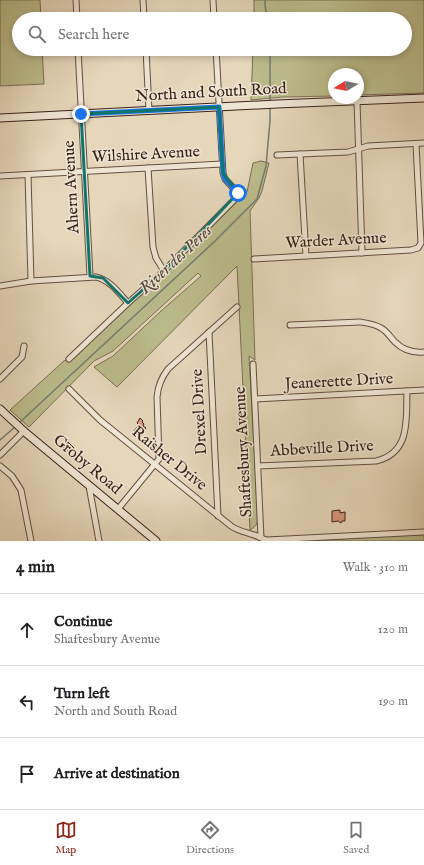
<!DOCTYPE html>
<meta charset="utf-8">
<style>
body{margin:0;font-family:"IM FELL English",serif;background:#f2f2f2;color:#202124}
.compass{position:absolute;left:328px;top:68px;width:36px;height:36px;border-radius:50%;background:#fff;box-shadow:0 2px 6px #0003;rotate:260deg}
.stop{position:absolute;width:12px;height:12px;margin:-9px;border:3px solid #1a73e8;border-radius:50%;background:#fff}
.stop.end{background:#1a73e8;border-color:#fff;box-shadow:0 1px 4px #0008}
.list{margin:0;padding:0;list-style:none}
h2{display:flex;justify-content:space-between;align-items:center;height:52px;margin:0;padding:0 16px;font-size:17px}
h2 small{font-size:13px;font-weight:400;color:#757577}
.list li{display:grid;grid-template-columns:26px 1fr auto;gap:12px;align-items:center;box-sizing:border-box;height:72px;padding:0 16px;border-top:1px solid #e0e0e0}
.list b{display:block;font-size:15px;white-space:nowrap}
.list p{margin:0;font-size:13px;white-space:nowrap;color:#757577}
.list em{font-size:13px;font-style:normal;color:#757577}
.icon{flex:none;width:22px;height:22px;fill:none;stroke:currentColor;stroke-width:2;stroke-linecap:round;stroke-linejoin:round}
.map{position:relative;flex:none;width:424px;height:541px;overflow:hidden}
.search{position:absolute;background:#fff;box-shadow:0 2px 6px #0003;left:12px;right:12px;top:12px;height:44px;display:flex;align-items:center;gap:10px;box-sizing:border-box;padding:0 14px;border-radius:22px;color:#757577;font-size:15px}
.sheet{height:268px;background:#fff}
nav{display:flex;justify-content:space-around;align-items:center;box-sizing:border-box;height:56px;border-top:1px solid #e0e0e0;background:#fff;font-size:11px;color:#757577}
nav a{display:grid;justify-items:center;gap:2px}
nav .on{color:#8f2418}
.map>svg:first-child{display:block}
</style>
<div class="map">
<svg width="424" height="541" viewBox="0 0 424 541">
<rect width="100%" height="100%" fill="#e6d7bb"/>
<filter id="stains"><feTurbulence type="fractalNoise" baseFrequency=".005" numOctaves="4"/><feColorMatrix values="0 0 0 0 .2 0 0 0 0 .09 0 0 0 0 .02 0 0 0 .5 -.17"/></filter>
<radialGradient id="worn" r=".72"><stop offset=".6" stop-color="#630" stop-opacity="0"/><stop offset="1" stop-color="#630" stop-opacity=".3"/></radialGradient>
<g fill="#bcbc8c" stroke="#7a6f53">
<path d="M0,0H40L41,19H19V49H42L44,84L0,86Z"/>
<path d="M254,0H424V93L358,95V74H334V96L283,97L251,100L253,49H405V19H254Z"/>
<path d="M261,161L269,163L262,191L259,198L250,211L255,360L249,356L258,519C257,525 255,527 250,530L237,266L117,387L94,367L113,356L161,311L201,276L198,273L113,351L94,361L29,427L10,410L65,360L69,362L159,278L247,192L253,163Z"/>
<path d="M424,534V541H305Z"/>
</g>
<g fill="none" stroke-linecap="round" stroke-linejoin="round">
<g stroke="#717d75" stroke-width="1.5">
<path d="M265,0V5L267,19"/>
<path d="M270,103V49"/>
<path d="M19,423L214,242L257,199L266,166L270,121V107"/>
<path d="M0,440L15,427"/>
</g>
</g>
<g fill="#d7987a" stroke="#39221a">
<path d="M140,418L143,421L142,422L144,424L143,426L146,428L144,430L145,431L140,437L136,434L137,433L134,431L139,425L137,423Z"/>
<path d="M68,442L74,448L70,453L67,451V452L63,448Z"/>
<path d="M340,510V513L345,512V521H342L341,523L338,521L332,522V511Z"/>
</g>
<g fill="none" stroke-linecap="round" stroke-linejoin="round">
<g stroke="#644f42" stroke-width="7">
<g id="street">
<path d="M76,0L77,19"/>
<path d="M143,0L144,19"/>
<path d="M213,0L214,19"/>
<path d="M78,49L90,276"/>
<path d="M146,49L149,111"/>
<path d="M357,101L362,253"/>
<path d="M300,154L306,256"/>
<path d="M277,155L348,152L368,146L424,143"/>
<path d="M148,168L153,247L156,258L164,271"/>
<path d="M28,175L31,281"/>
<path d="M0,176L222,164"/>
<path d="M254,259L411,250L418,248L421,243L416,144"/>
<path d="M0,286L31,281L96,277C110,280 119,293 128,303"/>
<path d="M290,325L360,322C367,323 375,324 381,328C387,331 390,337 395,342C403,350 413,353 424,352"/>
<path d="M209,332L218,516"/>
<path d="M69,359L128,303L164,271L237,197L238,193L225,179L223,173L216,49"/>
<path d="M253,364L261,538"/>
<path d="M0,379L22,357L24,346"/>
<path d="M69,389L100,420L231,526C238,531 245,532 254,535C258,536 262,539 267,540L424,532"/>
<path d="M255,399L424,390"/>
<path d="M0,455L24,431"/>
<path d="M0,466L12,476L21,490L31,541"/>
<path d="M258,466L376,461C411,453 406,419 407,391"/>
<path d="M89,486L99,541"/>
<path d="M118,509L159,459L157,397C158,386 161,378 168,369L237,307"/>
</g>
</g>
<g stroke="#39221a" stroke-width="9">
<g id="secondary">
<path d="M0,118L277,104L424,98"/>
<path d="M0,409L26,433L156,541"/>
</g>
</g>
<use href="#street" stroke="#efe5d3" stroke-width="5"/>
<use href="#secondary" stroke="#efe5d3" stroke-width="7"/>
</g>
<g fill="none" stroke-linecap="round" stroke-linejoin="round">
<path stroke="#1a73e8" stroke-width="5" d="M81,114L219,107L223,173L225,179L238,193"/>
</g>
<path fill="none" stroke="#0f766e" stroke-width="3" stroke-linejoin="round" d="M219,107L223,173L238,193L164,271L128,303L103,278L90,276L81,114Z"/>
<g text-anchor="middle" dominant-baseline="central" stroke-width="3" stroke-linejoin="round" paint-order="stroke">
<g font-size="16" fill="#39221a" stroke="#efe5d3">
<text transform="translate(211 93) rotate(-3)">North and South Road</text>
<text transform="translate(146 155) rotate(-3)">Wilshire Avenue</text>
<text transform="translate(72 187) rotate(-93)">Ahern Avenue</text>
<text transform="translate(336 241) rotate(-3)">Warder Avenue</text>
<text transform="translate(339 382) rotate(-3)">Jeanerette Drive</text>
<text transform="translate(200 412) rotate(-93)">Drexel Drive</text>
<text transform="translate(322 449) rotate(-3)">Abbeville Drive</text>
<text transform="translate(244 452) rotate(-93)">Shaftesbury Avenue</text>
<text transform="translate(169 459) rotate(39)">Raisher Drive</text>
<text transform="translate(87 465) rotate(40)">Groby Road</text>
</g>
<g font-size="17" font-style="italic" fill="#504840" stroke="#efe5d3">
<text transform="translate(176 260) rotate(-43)">River des Peres</text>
</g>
</g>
<rect width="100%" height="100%" filter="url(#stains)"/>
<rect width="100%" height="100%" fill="url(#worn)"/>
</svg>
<svg class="compass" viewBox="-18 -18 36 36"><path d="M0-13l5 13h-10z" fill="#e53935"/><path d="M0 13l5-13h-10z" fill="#757577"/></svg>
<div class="stop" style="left:238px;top:193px"></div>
<div class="stop end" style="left:81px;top:114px"></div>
<div class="search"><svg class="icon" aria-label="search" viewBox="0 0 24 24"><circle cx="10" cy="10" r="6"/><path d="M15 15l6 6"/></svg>Search here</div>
</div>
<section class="sheet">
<h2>4 min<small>Walk · 310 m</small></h2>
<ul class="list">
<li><svg class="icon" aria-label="ahead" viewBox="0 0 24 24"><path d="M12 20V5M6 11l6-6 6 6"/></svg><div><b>Continue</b><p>Shaftesbury Avenue</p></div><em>120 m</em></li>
<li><svg class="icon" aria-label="left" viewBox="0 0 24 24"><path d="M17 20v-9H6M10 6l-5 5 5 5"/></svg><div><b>Turn left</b><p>North and South Road</p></div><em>190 m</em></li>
<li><svg class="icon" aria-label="arrive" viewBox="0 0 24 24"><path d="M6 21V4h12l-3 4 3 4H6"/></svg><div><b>Arrive at destination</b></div></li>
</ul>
</section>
<nav>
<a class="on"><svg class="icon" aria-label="map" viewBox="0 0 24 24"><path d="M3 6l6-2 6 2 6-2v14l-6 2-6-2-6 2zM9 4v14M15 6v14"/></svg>Map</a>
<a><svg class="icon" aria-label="directions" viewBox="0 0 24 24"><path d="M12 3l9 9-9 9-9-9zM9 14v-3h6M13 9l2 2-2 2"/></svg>Directions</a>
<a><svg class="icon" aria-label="saved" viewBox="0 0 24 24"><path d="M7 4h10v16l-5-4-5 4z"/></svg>Saved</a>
</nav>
